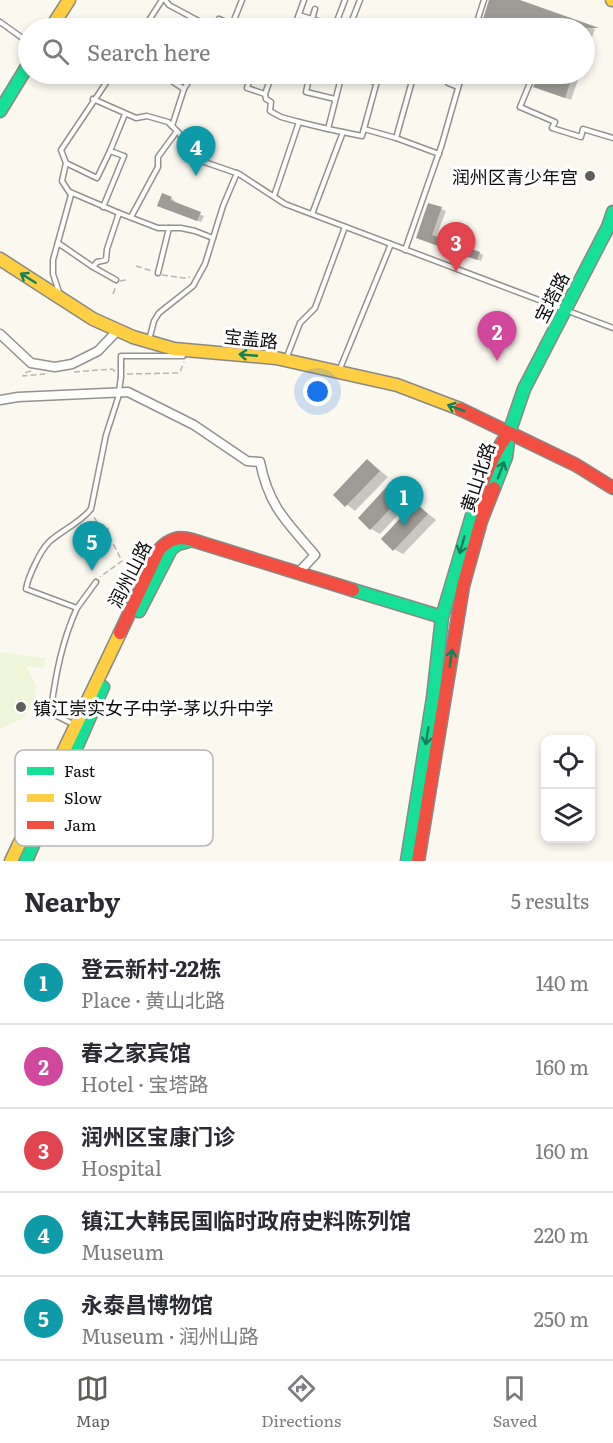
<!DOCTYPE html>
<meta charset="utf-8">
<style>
body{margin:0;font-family:Literata,"Noto Sans SC",serif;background:#f2f2f3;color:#2b2b33}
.controls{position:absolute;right:18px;bottom:18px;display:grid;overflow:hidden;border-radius:12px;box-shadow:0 3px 9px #0003}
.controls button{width:54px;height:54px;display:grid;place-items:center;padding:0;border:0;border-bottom:2px solid #e1e1e2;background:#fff;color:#2b2b33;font:30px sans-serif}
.you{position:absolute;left:318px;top:392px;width:21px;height:21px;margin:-15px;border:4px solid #fff;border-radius:50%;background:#1a73e8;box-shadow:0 0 0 9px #1a73e833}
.badge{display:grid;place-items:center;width:39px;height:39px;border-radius:50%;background:#605f5c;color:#fff;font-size:20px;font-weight:700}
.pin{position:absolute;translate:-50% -50px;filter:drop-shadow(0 2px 3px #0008)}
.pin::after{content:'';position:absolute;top:32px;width:21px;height:18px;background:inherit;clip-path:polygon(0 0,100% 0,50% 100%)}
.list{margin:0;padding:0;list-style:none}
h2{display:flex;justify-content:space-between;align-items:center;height:78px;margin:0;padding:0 24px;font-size:26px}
h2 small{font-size:20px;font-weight:400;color:#7c7c81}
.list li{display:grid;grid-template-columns:39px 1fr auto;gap:18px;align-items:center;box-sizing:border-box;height:84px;padding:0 24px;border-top:2px solid #e1e1e2}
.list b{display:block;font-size:22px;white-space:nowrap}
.list p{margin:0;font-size:20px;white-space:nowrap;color:#7c7c81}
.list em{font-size:20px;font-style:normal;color:#7c7c81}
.icon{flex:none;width:33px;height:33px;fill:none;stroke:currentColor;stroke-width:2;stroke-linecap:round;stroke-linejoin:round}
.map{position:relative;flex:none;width:613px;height:861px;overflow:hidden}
.search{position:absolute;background:#fff;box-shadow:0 3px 9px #0003;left:18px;right:18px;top:18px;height:66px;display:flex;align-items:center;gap:15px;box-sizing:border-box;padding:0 21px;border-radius:33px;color:#7c7c81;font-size:22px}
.sheet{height:498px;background:#fff}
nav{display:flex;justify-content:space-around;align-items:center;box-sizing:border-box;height:84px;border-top:2px solid #e1e1e2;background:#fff;font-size:16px;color:#7c7c81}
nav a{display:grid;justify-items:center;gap:3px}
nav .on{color:#605f5c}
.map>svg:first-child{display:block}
</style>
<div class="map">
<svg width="613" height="861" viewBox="0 0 613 861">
<rect width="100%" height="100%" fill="#fbf8f0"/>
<path fill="#eef5d8" d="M0,652L45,658L44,668L26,666L36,685L35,700L23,718L0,729Z"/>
<g fill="#0003">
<path d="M491,0H516L595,29L584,60V28H482Z"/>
<path d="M532,74H580L571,100L540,89L539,77Z"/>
<path d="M171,198L175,201L174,203L204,216L201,222L163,208Z"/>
<path d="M429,204L446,211L436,237L479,253L483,255L481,261L422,239Z"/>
<path d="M368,461L388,477L355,511L335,495Z"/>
<path d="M393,483L413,499L380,534L371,529Z"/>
<path d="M416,504L436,520L403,554L394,549Z"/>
</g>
<g fill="#9e9a96">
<path d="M489,0H520L599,28H480Z"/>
<path d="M539,74H573L565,98L533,87Z"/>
<path d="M162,193L172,197L170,200L201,212L197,221L157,206Z"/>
<path d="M428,203L442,207L432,235L480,252L477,260L416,238Z"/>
<path d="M367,459L380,471L345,507L333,495Z"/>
<path d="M392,481L405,493L370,530L358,518Z"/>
<path d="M415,502L428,514L393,551L381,539Z"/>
</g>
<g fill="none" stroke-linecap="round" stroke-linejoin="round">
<g stroke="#94928f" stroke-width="7">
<g id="lane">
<path d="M165,0L169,5L208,26"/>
<path d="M299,15L341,28"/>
<path d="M312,19L315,9"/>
<path d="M0,22L28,42"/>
<path d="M335,26L345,0"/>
<path d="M144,28L162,0"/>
<path d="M206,28L208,26L215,28L219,19L232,25L242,0"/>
<path d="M294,28L304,0"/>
<path d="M349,28L360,0"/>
<path d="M475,28L484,0"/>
<path d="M161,74L184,89"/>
<path d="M251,74L247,88L265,94L266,99L271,102L270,111L281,117L299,122"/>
<path d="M310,74L306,92L335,99"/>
<path d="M346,74L376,82"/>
<path d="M428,74L450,80L448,83L458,87"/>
<path d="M520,74L532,78L520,107L555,122L552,128L581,137L583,129L613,138"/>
<path d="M265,94L272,74"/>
<path d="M93,99L136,118L147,116L168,122L179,133L190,157L239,174L285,204L613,328"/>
<path d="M172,126L184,89L193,74"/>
<path d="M328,129L362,136L379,74"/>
<path d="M364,129L396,138L439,154"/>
<path d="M396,138L414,74"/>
<path d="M66,163L97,178L110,151"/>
<path d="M70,192L119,213"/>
<path d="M274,196L299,122L328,129L342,74"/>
<path d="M103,207L124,156L110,151L125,114"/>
<path d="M312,214L343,132"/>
<path d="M131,217L158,167V157L177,131"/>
<path d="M58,243L93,267L116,280"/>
<path d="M405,250L442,144L462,74"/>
<path d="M93,267L97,262L106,260L107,249L119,213L158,228H181L195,231L213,238"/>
<path d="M158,273L169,228"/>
<path d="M59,292L53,274V260L71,195L62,181L66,163L61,150L112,74"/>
<path d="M149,340L154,321L159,313L193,286L205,264L223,206L237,173"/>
<path d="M286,359L300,323L315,308L345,227"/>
<path d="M121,365V356H183V353"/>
<path d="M339,371L391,244"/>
<path d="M77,608L96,582"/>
<path d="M73,724L55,715L51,709C56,673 62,641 77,608L26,589C28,577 40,551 49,542C62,530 80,523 91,509L106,435L118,398L121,377"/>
</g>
</g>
<g stroke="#94928f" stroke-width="11">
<g id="street">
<path d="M0,334L31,363L55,367L72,364L98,351L118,330"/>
<path d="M0,400L18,397L128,392L194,425L247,461L260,462C269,507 287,522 315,555L298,573"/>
</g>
</g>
<g stroke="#8a8985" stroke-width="15">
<g id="fast">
<path d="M0,111L28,65"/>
<path d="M494,488L506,457L509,433L524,389L608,227L613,212"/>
<path d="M353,590L442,617"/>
<path d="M139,611L171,549L178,544L189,541"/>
<path d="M26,861L103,687"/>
<path d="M407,861L433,698L442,617L474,509"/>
</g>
</g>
<g stroke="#8a8985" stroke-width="15">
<g id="slow">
<path d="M612,0H613"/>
<path d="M51,28L69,0"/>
<path d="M0,259L93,319L133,337L174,349L276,358L397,385L460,409"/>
<path d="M11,861L120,633"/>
</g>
</g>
<g stroke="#8a8985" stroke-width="15">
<g id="jam">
<path d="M460,409L576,465L613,488"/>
<path d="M474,509C482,482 491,457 508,434"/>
<path d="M120,633L159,550C169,539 178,536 192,540L353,590"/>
<path d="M418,861L463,586L481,521L494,488"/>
</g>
</g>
<g stroke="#b7b7b5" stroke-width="1.5" stroke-dasharray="6 3" stroke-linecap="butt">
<path d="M136,266L152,271"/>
<path d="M162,275L184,278L190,277"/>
<path d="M120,281L126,280"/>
<path d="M113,294L116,286"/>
<path d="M31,371L24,373L23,376L45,374"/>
<path d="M74,372L112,369L116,372"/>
<path d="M127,374L177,373L180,372L184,362"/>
<path d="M94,517L97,522L108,528V534L122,561L100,577"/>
</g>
<use href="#lane" stroke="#fefefd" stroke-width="4"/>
<use href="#street" stroke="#fefefd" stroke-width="8"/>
<use href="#fast" stroke="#16e098" stroke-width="12"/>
<use href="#slow" stroke="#ffcf43" stroke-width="12"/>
<use href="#jam" stroke="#f24e42" stroke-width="12"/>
<g stroke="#94928f" stroke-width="7" stroke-linecap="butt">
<path id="lane-bridge" d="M121,377V365"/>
</g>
<use href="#lane-bridge" stroke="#fefefd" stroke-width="4"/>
</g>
<defs><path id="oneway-shaft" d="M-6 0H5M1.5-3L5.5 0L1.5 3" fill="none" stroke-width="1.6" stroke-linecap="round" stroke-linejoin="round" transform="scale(1.5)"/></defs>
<g stroke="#128159">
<use href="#oneway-shaft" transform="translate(28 278) rotate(-148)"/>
<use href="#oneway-shaft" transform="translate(248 355) rotate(-175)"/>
<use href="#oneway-shaft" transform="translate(456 408) rotate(-159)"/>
<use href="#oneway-shaft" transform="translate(501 470) rotate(-69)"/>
<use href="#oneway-shaft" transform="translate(462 545) rotate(106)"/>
<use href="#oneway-shaft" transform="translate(451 658) rotate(-81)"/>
<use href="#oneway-shaft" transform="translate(427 736) rotate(99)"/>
</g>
<g fill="#605f5c" stroke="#fff" stroke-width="2">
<circle cx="590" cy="176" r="6"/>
<circle cx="21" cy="707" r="6"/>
</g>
<g text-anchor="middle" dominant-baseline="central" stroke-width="6" stroke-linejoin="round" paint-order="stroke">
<g font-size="18" fill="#0c0c0c" stroke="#fff" text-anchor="end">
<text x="578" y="176">润州区青少年宫</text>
<text x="33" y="707" text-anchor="start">镇江崇实女子中学-茅以升中学</text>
</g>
<g font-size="18" fill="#0c0c0c" stroke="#fff">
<text transform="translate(551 297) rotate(-63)">宝塔路</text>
<text transform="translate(251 338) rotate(6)">宝盖路</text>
<text transform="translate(477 477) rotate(-72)">黄山北路</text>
<text transform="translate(129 574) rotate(-63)">润州山路</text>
</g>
</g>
<rect x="15" y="750" width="198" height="96" rx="9" fill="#fff" stroke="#b6b6b6" stroke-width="1.5"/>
<rect x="27" y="767" width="27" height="8" fill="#16e098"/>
<rect x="27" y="794" width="27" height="8" fill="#ffcf43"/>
<rect x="27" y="821" width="27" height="8" fill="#f24e42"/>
<g font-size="16" fill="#0c0c0c">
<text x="64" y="777">Fast</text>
<text x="64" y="804">Slow</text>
<text x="64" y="831">Jam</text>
</g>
</svg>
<div class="controls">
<button><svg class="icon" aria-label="locate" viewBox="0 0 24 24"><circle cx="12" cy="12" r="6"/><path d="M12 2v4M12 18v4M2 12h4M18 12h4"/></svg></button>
<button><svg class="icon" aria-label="layers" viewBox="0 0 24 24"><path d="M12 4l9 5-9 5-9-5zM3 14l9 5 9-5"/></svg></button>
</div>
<div class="you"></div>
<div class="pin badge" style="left:404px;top:526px;background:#0f9aa8">1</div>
<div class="pin badge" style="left:497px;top:361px;background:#d1479c">2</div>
<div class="pin badge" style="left:456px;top:272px;background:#e0444e">3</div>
<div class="pin badge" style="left:196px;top:176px;background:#0f9aa8">4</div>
<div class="pin badge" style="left:92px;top:571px;background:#0f9aa8">5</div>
<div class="search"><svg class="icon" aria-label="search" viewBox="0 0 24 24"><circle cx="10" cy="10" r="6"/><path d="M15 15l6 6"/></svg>Search here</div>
</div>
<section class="sheet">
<h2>Nearby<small>5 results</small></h2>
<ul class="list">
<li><span class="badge" style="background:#0f9aa8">1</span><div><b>登云新村-22栋</b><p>Place · 黄山北路</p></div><em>140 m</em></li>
<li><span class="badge" style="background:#d1479c">2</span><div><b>春之家宾馆</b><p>Hotel · 宝塔路</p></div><em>160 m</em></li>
<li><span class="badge" style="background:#e0444e">3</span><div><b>润州区宝康门诊</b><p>Hospital</p></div><em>160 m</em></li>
<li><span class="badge" style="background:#0f9aa8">4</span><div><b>镇江大韩民国临时政府史料陈列馆</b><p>Museum</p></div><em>220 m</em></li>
<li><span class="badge" style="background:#0f9aa8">5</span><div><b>永泰昌博物馆</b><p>Museum · 润州山路</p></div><em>250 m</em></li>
</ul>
</section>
<nav>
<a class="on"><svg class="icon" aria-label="map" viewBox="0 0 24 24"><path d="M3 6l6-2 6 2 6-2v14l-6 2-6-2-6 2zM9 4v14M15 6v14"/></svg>Map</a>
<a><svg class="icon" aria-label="directions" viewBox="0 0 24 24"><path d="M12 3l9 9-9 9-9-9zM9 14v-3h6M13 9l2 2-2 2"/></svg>Directions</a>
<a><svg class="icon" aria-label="saved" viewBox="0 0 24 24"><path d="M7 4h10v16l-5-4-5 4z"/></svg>Saved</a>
</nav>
